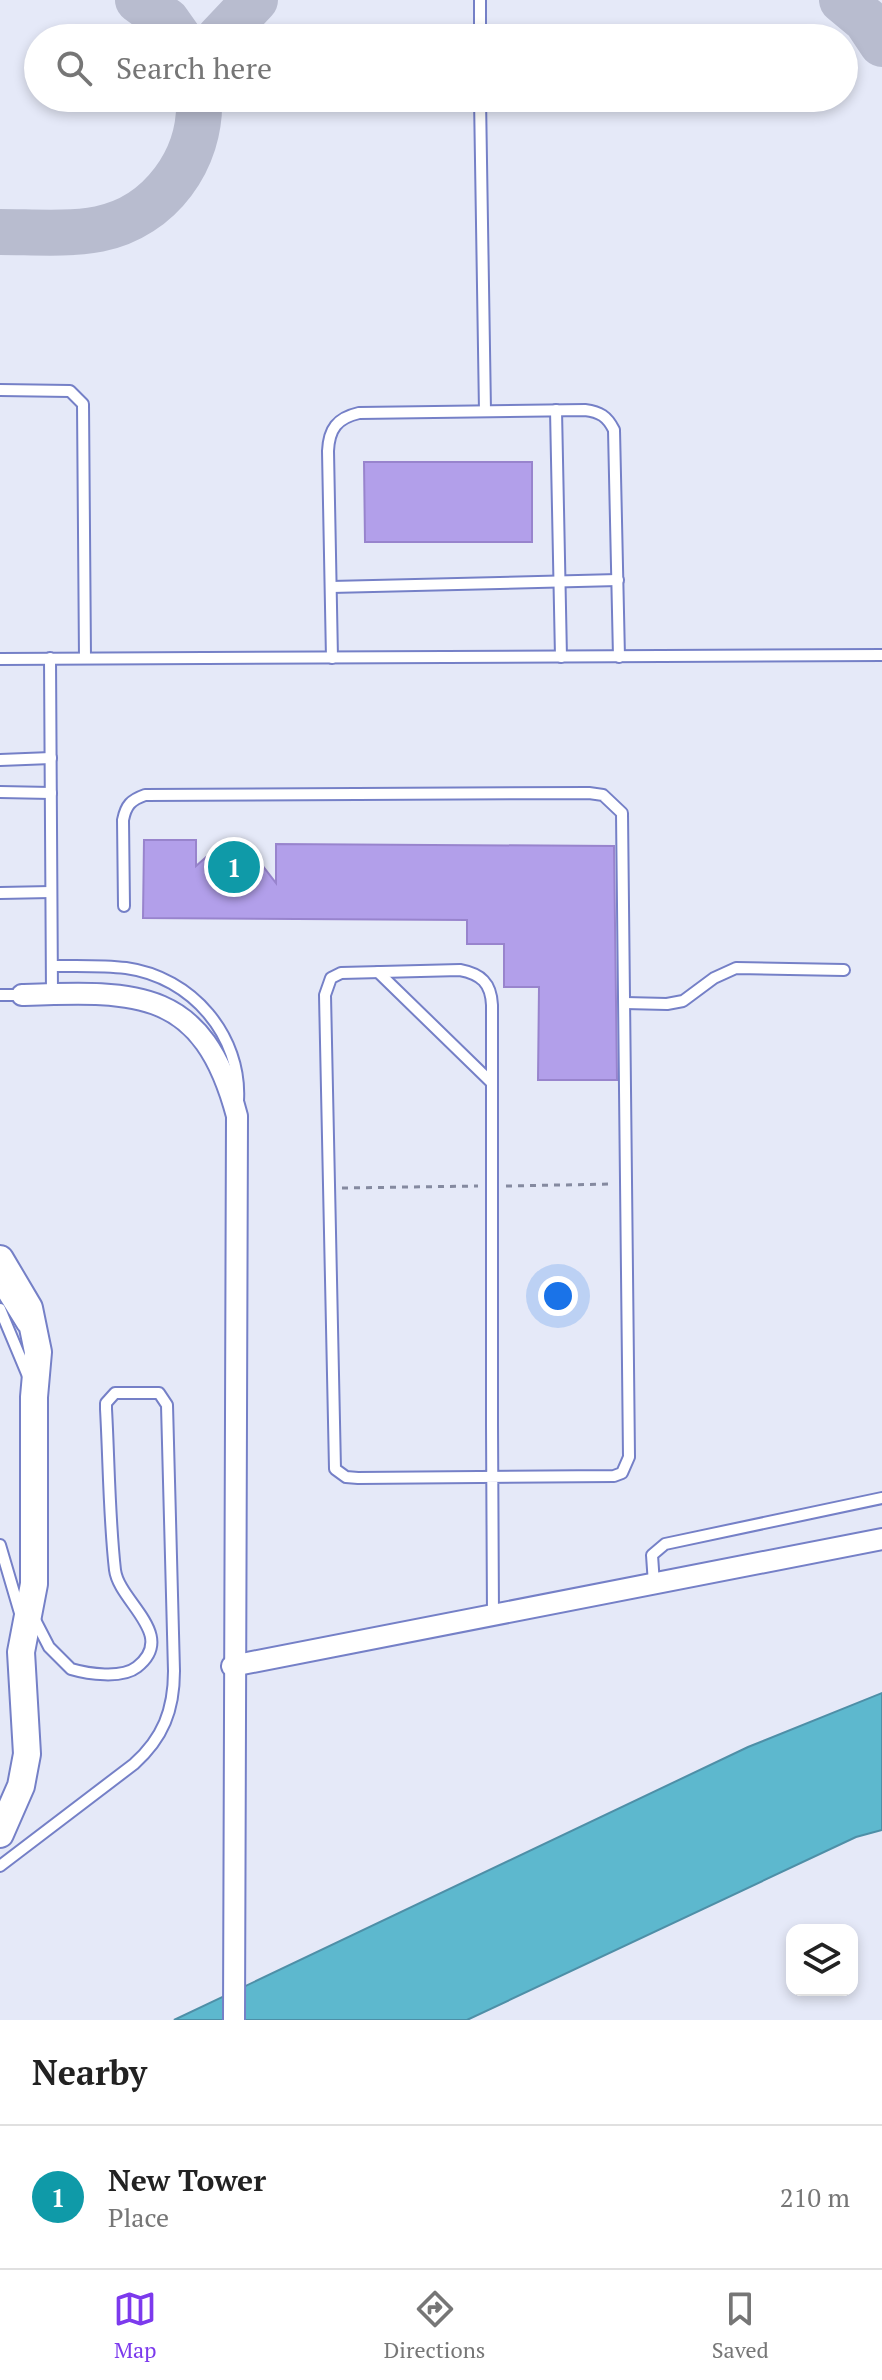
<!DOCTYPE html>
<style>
body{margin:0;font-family:"PT Serif",serif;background:#f6f6f6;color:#222}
.controls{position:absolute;right:24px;bottom:24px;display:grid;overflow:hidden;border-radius:16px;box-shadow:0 4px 12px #0003}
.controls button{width:72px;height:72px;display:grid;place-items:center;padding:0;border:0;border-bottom:2px solid #e0e0e0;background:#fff;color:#222;font:40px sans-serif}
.you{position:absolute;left:558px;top:1296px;width:28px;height:28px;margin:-20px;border:6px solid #fff;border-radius:50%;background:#1a73e8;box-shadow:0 0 0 12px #1a73e833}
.badge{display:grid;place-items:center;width:52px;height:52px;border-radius:50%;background:#7c3aed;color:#fff;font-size:26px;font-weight:700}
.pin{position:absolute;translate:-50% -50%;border:4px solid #fff;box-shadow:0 2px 8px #0006}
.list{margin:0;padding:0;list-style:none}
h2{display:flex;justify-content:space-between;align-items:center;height:104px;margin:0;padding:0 32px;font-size:34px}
h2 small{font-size:26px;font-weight:400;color:#767676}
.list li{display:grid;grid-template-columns:52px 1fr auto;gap:24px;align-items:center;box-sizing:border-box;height:144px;padding:0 32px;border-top:2px solid #e0e0e0}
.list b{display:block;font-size:30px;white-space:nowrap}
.list p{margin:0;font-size:26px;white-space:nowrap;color:#767676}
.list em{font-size:26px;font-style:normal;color:#767676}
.icon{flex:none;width:44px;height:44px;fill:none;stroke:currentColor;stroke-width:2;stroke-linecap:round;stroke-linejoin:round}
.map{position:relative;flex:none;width:882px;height:2020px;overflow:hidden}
.search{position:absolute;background:#fff;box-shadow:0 4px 12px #0003;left:24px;right:24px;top:24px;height:88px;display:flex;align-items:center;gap:20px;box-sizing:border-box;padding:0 28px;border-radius:44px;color:#767676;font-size:30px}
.sheet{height:248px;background:#fff}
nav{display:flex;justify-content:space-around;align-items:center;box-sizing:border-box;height:112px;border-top:2px solid #e0e0e0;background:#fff;font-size:22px;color:#767676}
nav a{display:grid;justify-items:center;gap:4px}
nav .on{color:#7c3aed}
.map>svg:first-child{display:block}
</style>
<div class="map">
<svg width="882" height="2020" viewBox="0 0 882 2020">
<rect width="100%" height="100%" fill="#e5e9f8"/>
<path fill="#5db8ce" stroke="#4e8fa7" stroke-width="2" d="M882,1693V1830L856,1837L467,2020H174L748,1747Z"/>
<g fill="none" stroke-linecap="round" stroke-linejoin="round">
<g stroke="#b8bccf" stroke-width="46">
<path d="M138,0L167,21L179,38"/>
<path d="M842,0L866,20L882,44"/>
<path d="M219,38L255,0"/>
<path d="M0,232C32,232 67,235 99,229C160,217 202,159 199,98"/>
</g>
</g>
<g fill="#b29fea" stroke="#9884cd" stroke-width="2">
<path d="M364,462H532V542H365Z"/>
<path d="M144,840H196V866L221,844L245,843L276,883V844L614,846L617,1080H538L539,987H504V944H467V920L143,918Z"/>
</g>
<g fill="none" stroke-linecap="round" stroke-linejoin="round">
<g stroke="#7580c7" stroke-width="14">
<g id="service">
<path d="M480,38V0"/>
<path d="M480,98L485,411"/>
<path d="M0,390L70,391L83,404L85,658"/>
<path d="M556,410L561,657"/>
<path d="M331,587L618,580"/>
<path d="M50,658L52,994"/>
<path d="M332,658L328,451C329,429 337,418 359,413L585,410C600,412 607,416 614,430L619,657"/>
<path d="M0,659L882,655"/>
<path d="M0,760L51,758"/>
<path d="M0,792L51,793"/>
<path d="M0,893L51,892"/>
<path d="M124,906L123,820C126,805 131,800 145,795L589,793L603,795L622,813L629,1457L622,1473L614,1476L358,1478L346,1477L335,1469L325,995L331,978L341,973L460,970C481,974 491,983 492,1005V1424L493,1616"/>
<path d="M52,966C76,966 102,965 126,968C192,977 242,1036 238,1101"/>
<path d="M378,972L492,1083"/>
<path d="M0,995H22"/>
<path d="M625,1003L667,1004L683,1001L714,978L736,968L844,970"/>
<path d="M0,1289L23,1326"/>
<path d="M0,1309L28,1376"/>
<path d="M0,1545L20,1613"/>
<path d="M654,1584L652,1555L665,1544L882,1498"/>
<path d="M0,1866L134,1764C163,1738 174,1710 174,1671L167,1405L159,1393H115L106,1403V1409C109,1463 109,1517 115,1570C119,1602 178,1635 137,1667C122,1679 88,1674 71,1669L49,1647L33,1616"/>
</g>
</g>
<g stroke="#7580c7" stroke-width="24">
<g id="minor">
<path d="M22,995C138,991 203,988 237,1116L234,2020"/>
<path d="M232,1666L882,1539"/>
</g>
</g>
<g stroke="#7580c7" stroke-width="30">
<path id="tertiary" d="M0,1259L29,1308L38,1352L34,1397V1584L21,1652L27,1754L21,1786L0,1834"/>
</g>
<g stroke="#858aa0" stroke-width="3" stroke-dasharray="6 6" stroke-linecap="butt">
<path d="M506,1186L614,1184"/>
<path d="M342,1188L478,1186"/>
</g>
<use href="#service" stroke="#fff" stroke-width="10"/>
<use href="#minor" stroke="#fff" stroke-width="20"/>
<use href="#tertiary" stroke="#fff" stroke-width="26"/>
</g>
</svg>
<div class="controls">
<button><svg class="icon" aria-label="layers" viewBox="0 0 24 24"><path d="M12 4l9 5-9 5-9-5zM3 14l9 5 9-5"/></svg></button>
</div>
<div class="you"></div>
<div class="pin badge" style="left:234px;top:867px;background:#0f9aa8">1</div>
<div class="search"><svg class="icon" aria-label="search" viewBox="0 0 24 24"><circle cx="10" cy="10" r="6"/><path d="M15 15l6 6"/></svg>Search here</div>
</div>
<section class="sheet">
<h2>Nearby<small></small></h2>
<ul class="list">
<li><span class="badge" style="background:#0f9aa8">1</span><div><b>New Tower</b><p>Place</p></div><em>210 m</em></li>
</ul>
</section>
<nav>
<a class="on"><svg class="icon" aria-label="map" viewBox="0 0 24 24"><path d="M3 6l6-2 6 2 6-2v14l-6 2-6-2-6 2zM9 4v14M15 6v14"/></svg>Map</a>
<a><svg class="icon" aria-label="directions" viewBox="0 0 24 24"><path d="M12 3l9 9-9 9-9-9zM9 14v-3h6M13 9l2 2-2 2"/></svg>Directions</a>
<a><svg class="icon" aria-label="saved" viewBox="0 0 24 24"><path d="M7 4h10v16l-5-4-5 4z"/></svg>Saved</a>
</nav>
